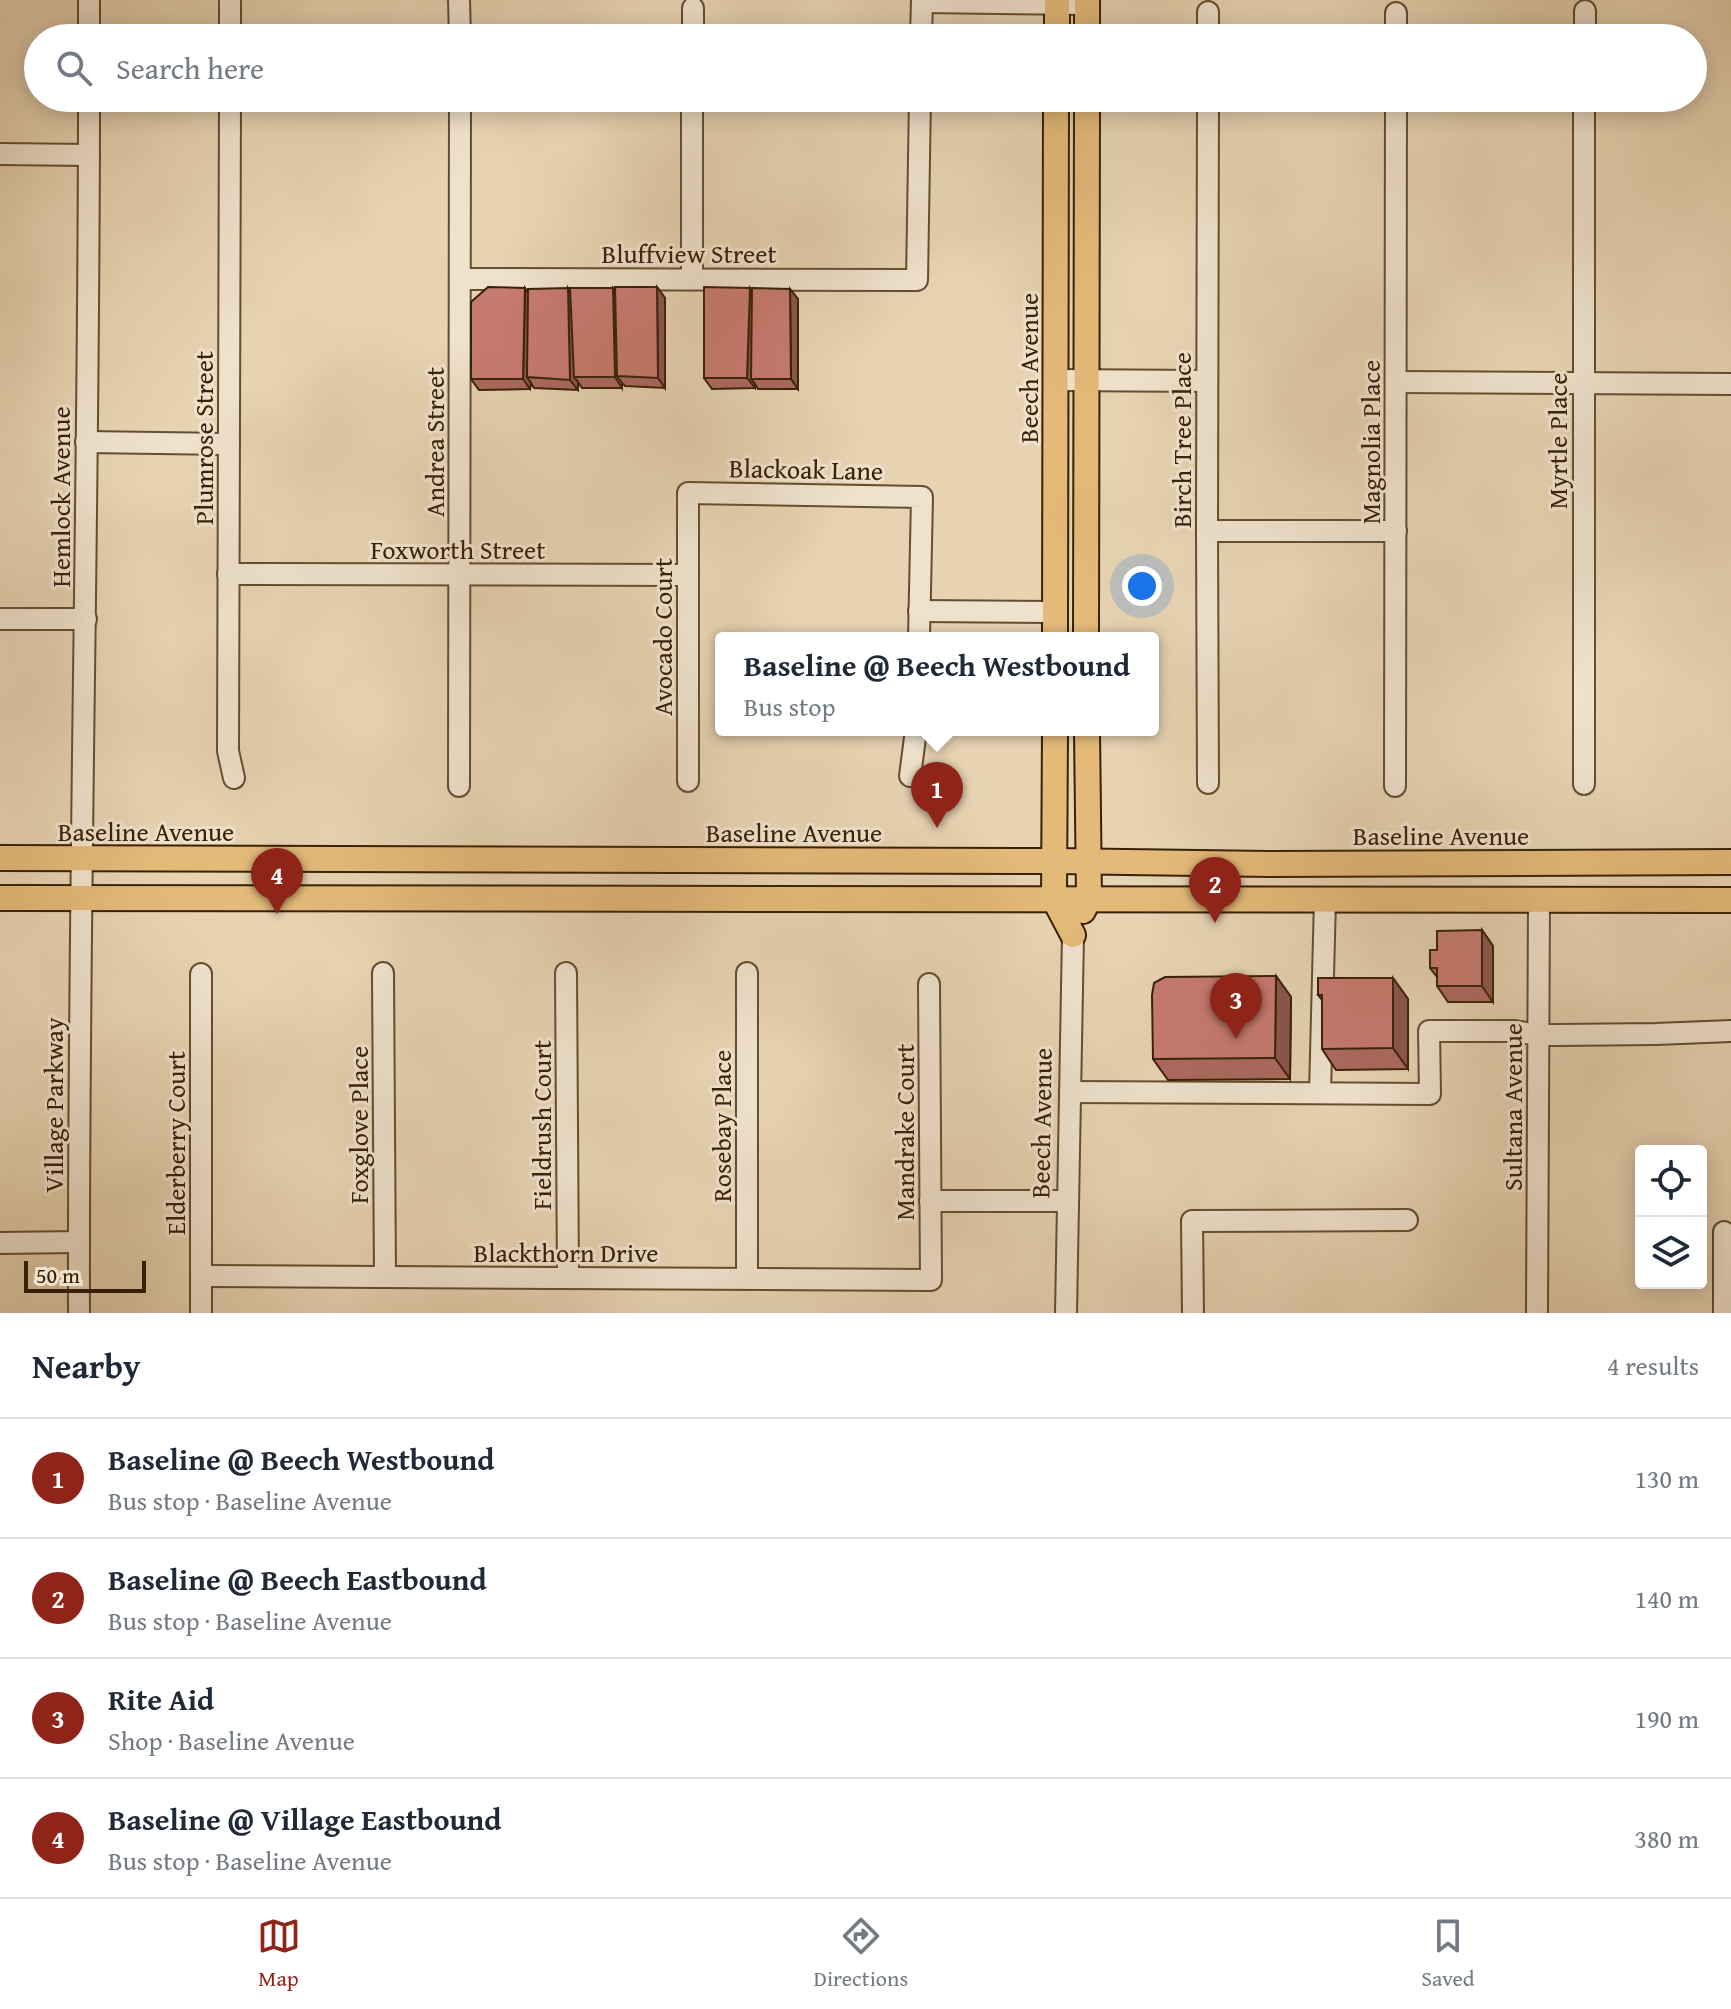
<!DOCTYPE html>
<meta charset="utf-8">
<style>
body{margin:0;font-family:"Gentium Book Plus",serif;background:#f2f2f3;color:#1f2937}
.controls{position:absolute;right:24px;bottom:24px;display:grid;overflow:hidden;border-radius:8px;box-shadow:0 4px 20px #0003}
.controls button{width:72px;height:72px;display:grid;place-items:center;padding:0;border:0;border-bottom:2px solid #e0e1e3;background:#fff;color:#1f2937;font:40px sans-serif}
.scale{position:absolute;left:24px;bottom:20px;width:122px;box-sizing:border-box;padding-left:8px;border:4px solid #392106;border-top:0;font-size:22px;line-height:28px;white-space:nowrap;color:#392106;-webkit-text-stroke:6px #efe2cd;paint-order:stroke}
.you{position:absolute;left:1142px;top:586px;width:28px;height:28px;margin:-20px;border:6px solid #fff;border-radius:50%;background:#1a73e8;box-shadow:0 0 0 12px #1a73e833}
.badge{display:grid;place-items:center;width:52px;height:52px;border-radius:50%;background:#8f2418;color:#fff;font-size:26px;font-weight:700}
.pin{position:absolute;translate:-50% -66px;filter:drop-shadow(0 2px 4px #0008)}
.pin::after{content:'';position:absolute;top:42px;width:28px;height:24px;background:inherit;clip-path:polygon(0 0,100% 0,50% 100%)}
.popup{position:absolute;left:715px;top:632px;width:444px;height:104px;box-sizing:border-box;display:grid;place-content:center;border-radius:8px;background:#fff;filter:drop-shadow(0 2px 6px #0005);font-size:26px;white-space:nowrap;color:#747a83}
.popup b{font-size:30px;color:#1f2937}
.popup::after{content:'';position:absolute;left:50%;top:100%;margin-left:-16px;border:16px solid transparent;border-top-color:#fff}
.list{margin:0;padding:0;list-style:none}
h2{display:flex;justify-content:space-between;align-items:center;height:104px;margin:0;padding:0 32px;font-size:34px}
h2 small{font-size:26px;font-weight:400;color:#747a83}
.list li{display:grid;grid-template-columns:52px 1fr auto;gap:24px;align-items:center;box-sizing:border-box;height:120px;padding:0 32px;border-top:2px solid #e0e1e3}
.list b{display:block;font-size:30px;white-space:nowrap}
.list p{margin:0;font-size:26px;white-space:nowrap;color:#747a83}
.list em{font-size:26px;font-style:normal;color:#747a83}
.icon{flex:none;width:44px;height:44px;fill:none;stroke:currentColor;stroke-width:2;stroke-linecap:round;stroke-linejoin:round}
.map{position:relative;flex:none;width:1731px;height:1313px;overflow:hidden}
.search{position:absolute;background:#fff;box-shadow:0 4px 20px #0003;left:24px;right:24px;top:24px;height:88px;display:flex;align-items:center;gap:20px;box-sizing:border-box;padding:0 28px;border-radius:44px;color:#747a83;font-size:30px}
.sheet{height:584px;background:#fff}
nav{display:flex;justify-content:space-around;align-items:center;box-sizing:border-box;height:112px;border-top:2px solid #e0e1e3;background:#fff;font-size:22px;color:#747a83}
nav a{display:grid;justify-items:center;gap:4px}
nav .on{color:#8f2418}
.map>svg:first-child{display:block}
</style>
<div class="map">
<svg width="1731" height="1313" viewBox="0 0 1731 1313">
<rect width="100%" height="100%" fill="#e7d3b2"/>
<filter id="stains"><feTurbulence type="fractalNoise" baseFrequency=".0025" numOctaves="4"/><feColorMatrix values="0 0 0 0 .2 0 0 0 0 .09 0 0 0 0 .02 0 0 0 .5 -.17"/></filter>
<radialGradient id="worn" r=".72"><stop offset=".6" stop-color="#630" stop-opacity="0"/><stop offset="1" stop-color="#630" stop-opacity=".3"/></radialGradient>
<g fill="none" stroke-linecap="round" stroke-linejoin="round">
<g stroke="#644e31" stroke-width="24">
<g id="minor">
<path d="M459,0L460,38"/>
<path d="M922,2L1087,4"/>
<path d="M1396,13V38"/>
<path d="M89,38V0"/>
<path d="M230,38V0"/>
<path d="M693,38V8"/>
<path d="M921,38L922,0"/>
<path d="M1208,38V12"/>
<path d="M1585,38V11"/>
<path d="M230,98L228,751L234,778"/>
<path d="M1208,98L1207,531L1208,783"/>
<path d="M1584,98V784"/>
<path d="M0,154L89,155"/>
<path d="M460,279L917,280L920,98"/>
<path d="M692,279V98"/>
<path d="M1055,380L1207,381"/>
<path d="M1397,382L1731,384"/>
<path d="M86,442L229,444"/>
<path d="M1207,531H1396"/>
<path d="M228,574L688,575"/>
<path d="M919,611L1055,612"/>
<path d="M0,619H86"/>
<path d="M910,776L916,730"/>
<path d="M688,781V493L922,497L919,638"/>
<path d="M459,786L460,98"/>
<path d="M1395,786L1396,98"/>
<path d="M383,973L385,1277"/>
<path d="M566,973L568,1278"/>
<path d="M747,973V1279"/>
<path d="M1070,1092L1430,1094L1429,1031H1515L1538,1035H1558L1656,1034L1731,1031"/>
<path d="M1320,1093L1325,899"/>
<path d="M930,1201H1067"/>
<path d="M0,1243L79,1242"/>
<path d="M202,1276L931,1280L929,984"/>
<path d="M79,1313C78,908 89,503 89,98"/>
<path d="M201,1313V974"/>
<path d="M1066,1313L1073,935"/>
<path d="M1193,1313L1192,1221L1407,1220"/>
<path d="M1537,1313L1539,901"/>
<path d="M1724,1313V1232"/>
</g>
</g>
<g stroke="#392106" stroke-width="28">
<g id="major">
<path d="M1087,0V38"/>
<path d="M1057,38V0"/>
<path d="M1055,638L1056,98"/>
<path d="M1086,638L1087,98"/>
<path d="M1055,730L1054,899L1073,935"/>
<path d="M0,858L1055,861L1269,864L1731,862"/>
<path d="M0,898L1731,900"/>
<path d="M1083,911L1089,899L1087,730"/>
</g>
</g>
<use href="#minor" stroke="#efe2cd" stroke-width="20"/>
<use href="#major" stroke="#e4ba79" stroke-width="24"/>
</g>
<g fill="#ab6960" stroke="#392106" stroke-width="2">
<path d="M657,287L665,298V388L625,386L622,383V388H582L578,382V390L534,388L531,383L530,389L479,390L471,379L528,292L615,290Z"/>
<path d="M790,289L798,299V389H758L755,384V388L712,389L704,378L752,292Z"/>
<path d="M1482,930L1493,946V1002H1448L1437,986V977L1430,968L1437,950Z"/>
<path d="M1276,976L1291,997L1290,1079L1168,1080L1153,1059Z"/>
<path d="M1393,978L1408,999V1069L1336,1070L1322,1049V1000L1318,995Z"/>
</g>
<g fill="#8b554e" stroke="#392106" stroke-width="2">
<path d="M657,287L665,298V388L658,378Z"/>
<path d="M525,288L532,299L527,377L531,383L530,389L523,379Z"/>
<path d="M568,288L575,299L574,377L578,382V390L570,380Z"/>
<path d="M613,288L621,298L617,376L622,383V388L615,377Z"/>
<path d="M750,288L757,299L751,379L755,384V388L747,378Z"/>
<path d="M790,289L798,299V389L791,379Z"/>
<path d="M1482,930L1493,946V1002L1482,986Z"/>
<path d="M1276,976L1291,997L1290,1079L1275,1058Z"/>
<path d="M1393,978L1408,999V1069L1393,1048Z"/>
</g>
<g fill="#c77a70" stroke="#392106" stroke-width="2">
<path d="M488,287L525,288L523,379H471V302Z"/>
<path d="M615,287H657L658,378L617,376Z"/>
<path d="M704,287L750,288L747,378H704Z"/>
<path d="M568,288L570,380L527,377L528,289Z"/>
<path d="M570,288H613L615,377H574Z"/>
<path d="M752,288L790,289L791,379H751Z"/>
<path d="M1482,930V986H1437V968H1430V950H1437V931Z"/>
<path d="M1276,976L1275,1058L1153,1059L1152,995L1154,983L1165,977Z"/>
<path d="M1318,978H1393V1048L1322,1049V995H1318Z"/>
</g>
<g text-anchor="middle" dominant-baseline="central" stroke-width="6" stroke-linejoin="round" paint-order="stroke">
<g font-size="26" fill="#392106" stroke="#efe2cd">
<text x="689" y="253">Bluffview Street</text>
<text transform="translate(1028 368) rotate(-90)">Beech Avenue</text>
<text transform="translate(203 438) rotate(-90)">Plumrose Street</text>
<text transform="translate(1181 440) rotate(-90)">Birch Tree Place</text>
<text transform="translate(1557 441) rotate(-90)">Myrtle Place</text>
<text transform="translate(434 442) rotate(-90)">Andrea Street</text>
<text transform="translate(1370 442) rotate(-90)">Magnolia Place</text>
<text transform="translate(806 469) rotate(1)">Blackoak Lane</text>
<text transform="translate(60 497) rotate(-90)">Hemlock Avenue</text>
<text x="458" y="549">Foxworth Street</text>
<text transform="translate(662 637) rotate(-90)">Avocado Court</text>
<text x="146" y="831">Baseline Avenue</text>
<text x="794" y="832">Baseline Avenue</text>
<text x="1441" y="835">Baseline Avenue</text>
<text transform="translate(53 1105) rotate(-90)">Village Parkway</text>
<text transform="translate(1512 1107) rotate(-90)">Sultana Avenue</text>
<text transform="translate(1041 1123) rotate(-89)">Beech Avenue</text>
<text transform="translate(358 1125) rotate(-90)">Foxglove Place</text>
<text transform="translate(541 1125) rotate(-90)">Fieldrush Court</text>
<text transform="translate(721 1126) rotate(-90)">Rosebay Place</text>
<text transform="translate(904 1132) rotate(-90)">Mandrake Court</text>
<text transform="translate(175 1143) rotate(-90)">Elderberry Court</text>
<text x="566" y="1252">Blackthorn Drive</text>
</g>
</g>
<rect width="100%" height="100%" filter="url(#stains)"/>
<rect width="100%" height="100%" fill="url(#worn)"/>
</svg>
<div class="controls">
<button><svg class="icon" aria-label="locate" viewBox="0 0 24 24"><circle cx="12" cy="12" r="6"/><path d="M12 2v4M12 18v4M2 12h4M18 12h4"/></svg></button>
<button><svg class="icon" aria-label="layers" viewBox="0 0 24 24"><path d="M12 4l9 5-9 5-9-5zM3 14l9 5 9-5"/></svg></button>
</div>
<div class="scale">50 m</div>
<div class="you"></div>
<div class="pin badge" style="left:937px;top:828px">1</div>
<div class="popup"><b>Baseline @ Beech Westbound</b>Bus stop</div>
<div class="pin badge" style="left:1215px;top:923px">2</div>
<div class="pin badge" style="left:1236px;top:1039px">3</div>
<div class="pin badge" style="left:277px;top:914px">4</div>
<div class="search"><svg class="icon" aria-label="search" viewBox="0 0 24 24"><circle cx="10" cy="10" r="6"/><path d="M15 15l6 6"/></svg>Search here</div>
</div>
<section class="sheet">
<h2>Nearby<small>4 results</small></h2>
<ul class="list">
<li><span class="badge">1</span><div><b>Baseline @ Beech Westbound</b><p>Bus stop · Baseline Avenue</p></div><em>130 m</em></li>
<li><span class="badge">2</span><div><b>Baseline @ Beech Eastbound</b><p>Bus stop · Baseline Avenue</p></div><em>140 m</em></li>
<li><span class="badge">3</span><div><b>Rite Aid</b><p>Shop · Baseline Avenue</p></div><em>190 m</em></li>
<li><span class="badge">4</span><div><b>Baseline @ Village Eastbound</b><p>Bus stop · Baseline Avenue</p></div><em>380 m</em></li>
</ul>
</section>
<nav>
<a class="on"><svg class="icon" aria-label="map" viewBox="0 0 24 24"><path d="M3 6l6-2 6 2 6-2v14l-6 2-6-2-6 2zM9 4v14M15 6v14"/></svg>Map</a>
<a><svg class="icon" aria-label="directions" viewBox="0 0 24 24"><path d="M12 3l9 9-9 9-9-9zM9 14v-3h6M13 9l2 2-2 2"/></svg>Directions</a>
<a><svg class="icon" aria-label="saved" viewBox="0 0 24 24"><path d="M7 4h10v16l-5-4-5 4z"/></svg>Saved</a>
</nav>
